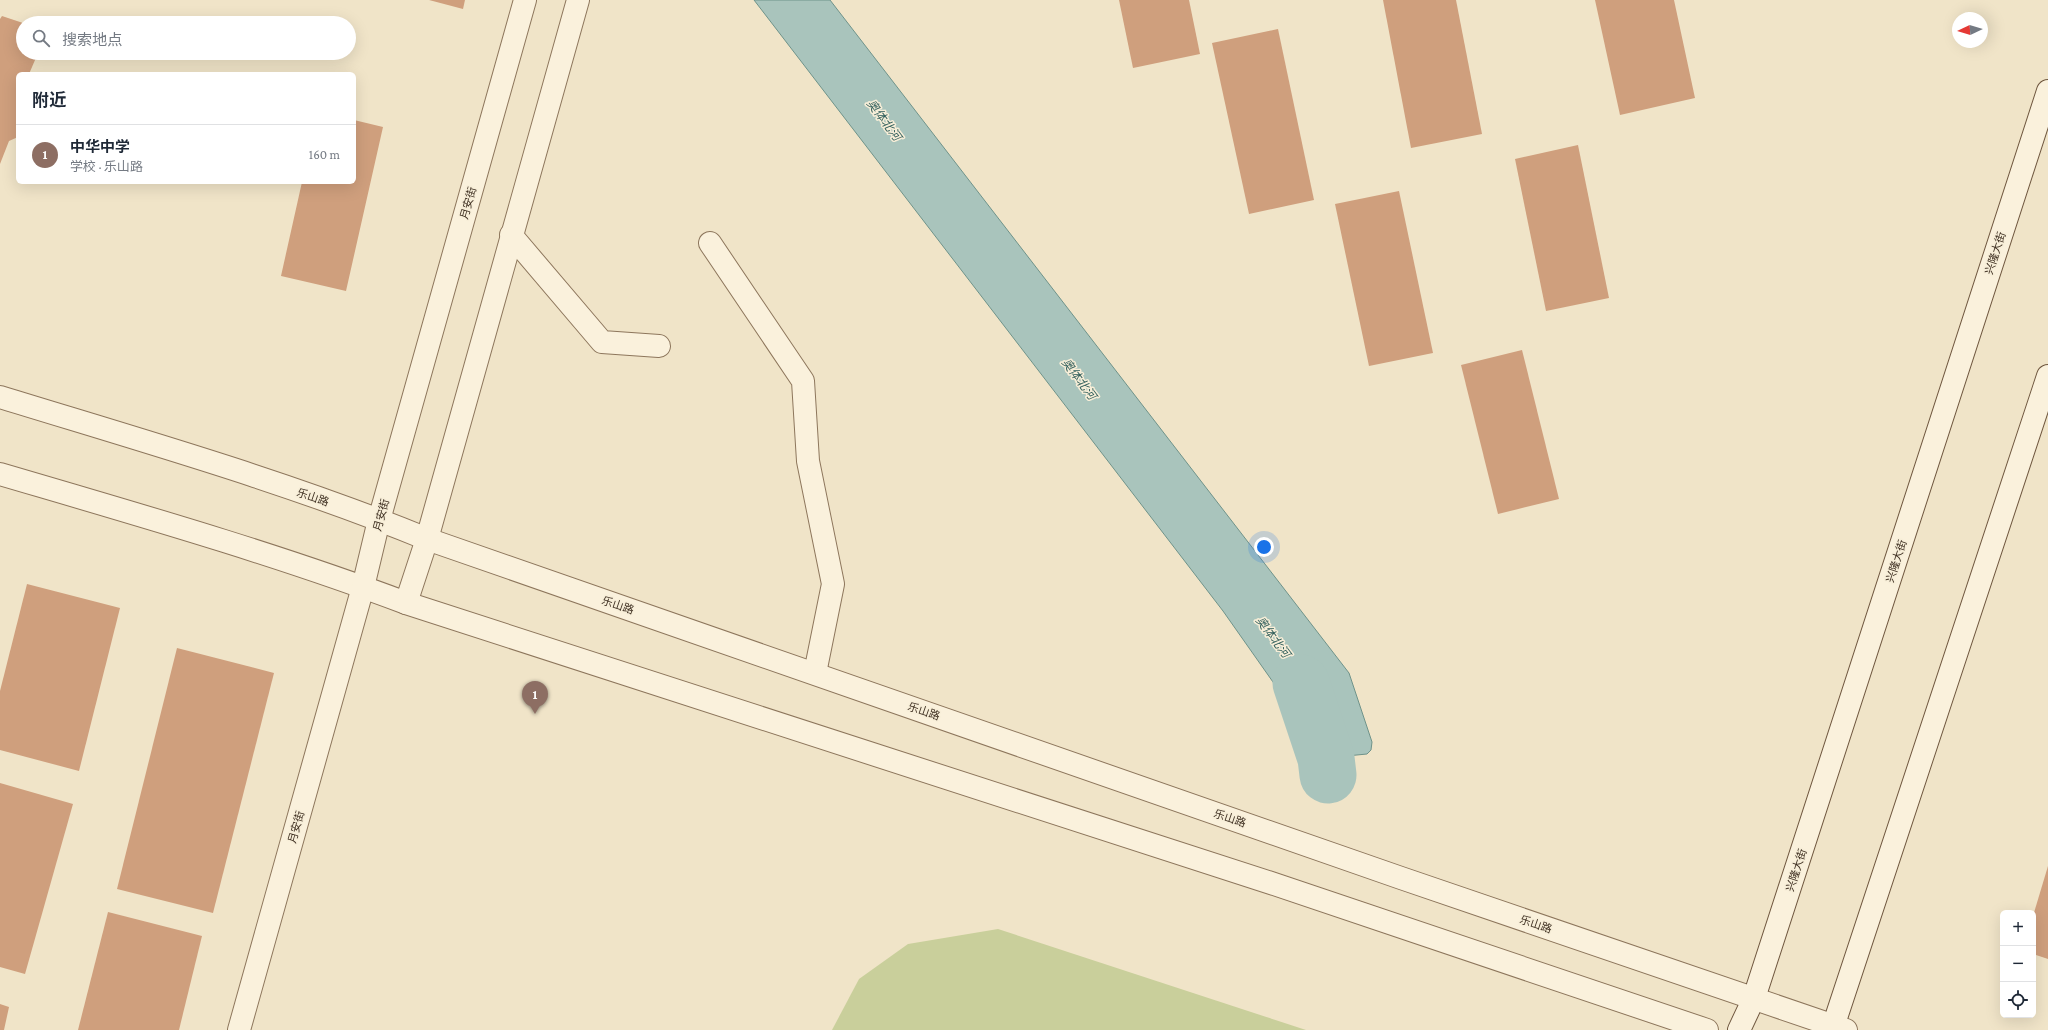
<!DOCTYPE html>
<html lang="zh">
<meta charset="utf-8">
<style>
body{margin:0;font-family:"Crimson Pro","Noto Sans SC",serif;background:#f2f2f3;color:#1f2937}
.controls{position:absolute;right:12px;bottom:12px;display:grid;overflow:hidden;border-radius:6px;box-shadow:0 4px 16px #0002}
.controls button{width:36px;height:36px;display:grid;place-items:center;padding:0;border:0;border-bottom:1px solid #e0e1e3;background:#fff;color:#1f2937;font:20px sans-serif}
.compass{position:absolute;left:1952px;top:12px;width:36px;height:36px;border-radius:50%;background:#fff;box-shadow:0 4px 16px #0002;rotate:266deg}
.you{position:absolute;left:1264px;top:547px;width:14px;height:14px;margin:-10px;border:3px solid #fff;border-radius:50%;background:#1a73e8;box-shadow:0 0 0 6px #1a73e833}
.badge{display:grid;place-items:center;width:26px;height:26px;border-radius:50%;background:#9e2a2b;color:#fff;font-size:13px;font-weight:700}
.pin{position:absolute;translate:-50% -33px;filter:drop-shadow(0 1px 2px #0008)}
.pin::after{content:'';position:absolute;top:21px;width:14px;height:12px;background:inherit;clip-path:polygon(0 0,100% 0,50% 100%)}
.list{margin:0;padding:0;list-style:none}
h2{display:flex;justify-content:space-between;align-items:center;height:52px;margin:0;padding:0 16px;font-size:17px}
h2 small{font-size:13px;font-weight:400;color:#747a83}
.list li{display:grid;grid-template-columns:26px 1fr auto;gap:12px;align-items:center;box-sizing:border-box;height:60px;padding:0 16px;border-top:1px solid #e0e1e3}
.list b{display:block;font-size:15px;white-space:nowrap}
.list p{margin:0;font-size:13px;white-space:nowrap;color:#747a83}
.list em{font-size:13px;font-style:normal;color:#747a83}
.icon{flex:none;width:22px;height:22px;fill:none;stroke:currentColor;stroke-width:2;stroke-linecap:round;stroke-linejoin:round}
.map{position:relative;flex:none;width:2048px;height:1030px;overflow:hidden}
.search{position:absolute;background:#fff;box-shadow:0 4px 16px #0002;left:16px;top:16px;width:340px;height:44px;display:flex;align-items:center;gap:10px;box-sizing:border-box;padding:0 14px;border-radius:22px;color:#747a83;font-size:15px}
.panel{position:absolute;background:#fff;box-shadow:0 4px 16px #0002;left:16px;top:72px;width:340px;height:112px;border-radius:6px}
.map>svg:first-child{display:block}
</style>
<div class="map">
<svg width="2048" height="1030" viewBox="0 0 2048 1030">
<rect width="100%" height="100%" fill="#f0e4c8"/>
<path fill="#c9cf9b" d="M998,929L1306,1030H832L859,979L908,944Z"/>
<path fill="#a9c4bc" stroke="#6f938a" d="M754,0H830L1349,673L1372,742L1371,750L1367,754L1326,758L1296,733L1280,692L1223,611Z"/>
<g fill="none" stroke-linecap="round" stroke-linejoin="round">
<path stroke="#a9c4bc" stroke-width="57" d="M1301,683L1326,758L1328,775"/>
</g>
<g fill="#cf9f7d">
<path d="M429,0H465L463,9Z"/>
<path d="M1119,0H1189L1200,54L1133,68Z"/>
<path d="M1383,0H1456L1482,134L1411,148Z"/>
<path d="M1595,0H1674L1695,98L1620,115Z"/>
<path d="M2,16L23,23V53H38L29,74H18V137L9,141L0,164V19Z"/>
<path d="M1278,29L1314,200L1249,214L1212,43Z"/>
<path d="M354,120L383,127L346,291L281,276L302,182H354Z"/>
<path d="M1578,145L1609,298L1546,311L1515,159Z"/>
<path d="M1399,191L1433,353L1369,366L1335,204Z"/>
<path d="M1522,350L1559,499L1498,514L1461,365Z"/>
<path d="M27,584L120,608L79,771L0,750V691Z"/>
<path d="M177,648L274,673L213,913L117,889Z"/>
<path d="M0,783L73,804L25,974L0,967Z"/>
<path d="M2048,866V959L2033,954V916Z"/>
<path d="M108,912L202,936L179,1030H78Z"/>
<path d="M0,1004L9,1007L4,1030H0Z"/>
</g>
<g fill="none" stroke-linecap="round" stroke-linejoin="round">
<g stroke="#8d765c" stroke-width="24">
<g id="minor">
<path d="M511,235L602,342L659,346"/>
<path d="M710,243L803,381L808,461L833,584L815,673"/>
</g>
</g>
<g stroke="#8d765c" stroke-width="24">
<g id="tertiary">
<path d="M0,397C143,441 288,482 427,539L1401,878L1846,1030"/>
<path d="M0,474C136,514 273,553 406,603L1271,883L1707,1030"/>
<path d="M406,603L427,539L578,0"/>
<path d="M239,1030L363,587L379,520L525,0"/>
</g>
</g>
<g stroke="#6f573f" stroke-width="24">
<g id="secondary">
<path d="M1739,1030L1754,998L2048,91"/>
<path d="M1832,1030L2048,376"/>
</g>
</g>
<use href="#minor" stroke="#faf1dc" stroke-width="22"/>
<use href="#tertiary" stroke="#faf1dc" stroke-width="22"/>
<use href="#secondary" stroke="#faf1dc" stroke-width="22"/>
</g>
<g text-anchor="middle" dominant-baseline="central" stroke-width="3" stroke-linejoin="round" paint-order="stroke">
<g font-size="11" fill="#3d2e20" stroke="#f7eed8">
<text transform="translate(468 203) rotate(-74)">月安街</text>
<text transform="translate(1995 253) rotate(-72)">兴隆大街</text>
<text transform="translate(313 497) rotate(19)">乐山路</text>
<text transform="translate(381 515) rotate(-75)">月安街</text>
<text transform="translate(1896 561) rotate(-72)">兴隆大街</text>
<text transform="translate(618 605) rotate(19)">乐山路</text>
<text transform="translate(924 711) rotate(19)">乐山路</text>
<text transform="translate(1230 818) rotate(19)">乐山路</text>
<text transform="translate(296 827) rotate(-74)">月安街</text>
<text transform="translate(1796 870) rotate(-72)">兴隆大街</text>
<text transform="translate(1536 924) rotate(19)">乐山路</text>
</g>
<g font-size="12" font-style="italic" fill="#2f5d5a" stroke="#f7eed8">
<text transform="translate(884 120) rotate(53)">奥体北河</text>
<text transform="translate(1079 379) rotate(53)">奥体北河</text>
<text transform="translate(1273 637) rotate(53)">奥体北河</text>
</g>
</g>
</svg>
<div class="controls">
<button>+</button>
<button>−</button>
<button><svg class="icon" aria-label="locate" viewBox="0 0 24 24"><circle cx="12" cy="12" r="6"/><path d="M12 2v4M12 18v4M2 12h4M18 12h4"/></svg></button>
</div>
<svg class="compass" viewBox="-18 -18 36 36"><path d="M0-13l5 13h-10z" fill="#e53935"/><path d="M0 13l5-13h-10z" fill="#747a83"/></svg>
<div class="you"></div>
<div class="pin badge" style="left:535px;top:714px;background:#8d6e63">1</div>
<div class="search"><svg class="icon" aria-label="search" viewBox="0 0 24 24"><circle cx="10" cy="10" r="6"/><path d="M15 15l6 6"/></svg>搜索地点</div>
<section class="panel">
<h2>附近<small></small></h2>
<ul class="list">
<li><span class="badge" style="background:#8d6e63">1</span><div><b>中华中学</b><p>学校 · 乐山路</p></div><em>160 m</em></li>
</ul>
</section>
</div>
